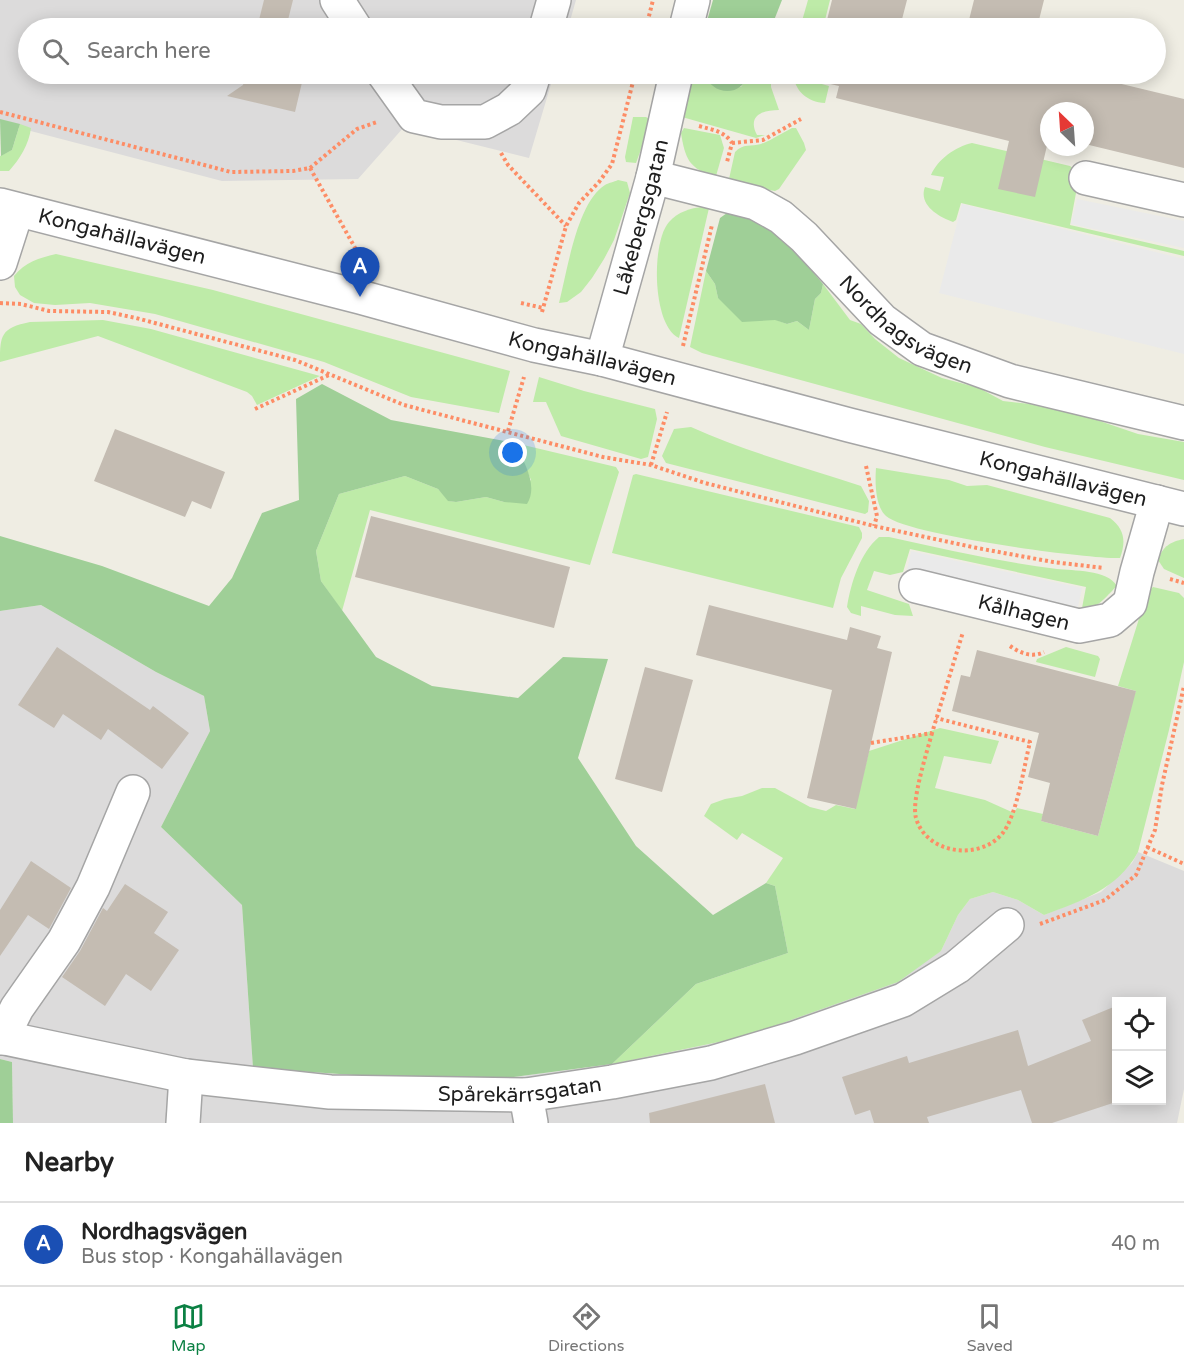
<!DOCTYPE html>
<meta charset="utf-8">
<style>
body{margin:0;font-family:"Varela Round",sans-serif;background:#f6f6f6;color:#222}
.controls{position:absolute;right:18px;bottom:18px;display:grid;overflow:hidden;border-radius:0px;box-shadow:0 3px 15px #0003}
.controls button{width:54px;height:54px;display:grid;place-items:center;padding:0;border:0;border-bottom:2px solid #e0e0e0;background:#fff;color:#222;font:30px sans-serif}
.compass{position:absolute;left:1040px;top:102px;width:54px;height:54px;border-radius:50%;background:#fff;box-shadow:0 3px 15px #0003;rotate:335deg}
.you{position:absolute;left:513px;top:453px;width:21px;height:21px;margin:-15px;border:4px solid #fff;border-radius:50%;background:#1a73e8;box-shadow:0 0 0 9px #1a73e833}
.badge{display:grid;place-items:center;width:39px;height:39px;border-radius:50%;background:#0b8043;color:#fff;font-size:20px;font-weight:700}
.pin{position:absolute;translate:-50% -50px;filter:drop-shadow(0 2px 3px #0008)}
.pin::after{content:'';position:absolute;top:32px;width:21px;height:18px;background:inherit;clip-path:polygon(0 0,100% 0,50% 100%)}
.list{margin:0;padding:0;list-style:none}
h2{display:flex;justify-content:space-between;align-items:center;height:78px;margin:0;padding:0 24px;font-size:26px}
h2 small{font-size:20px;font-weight:400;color:#767676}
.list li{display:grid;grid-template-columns:39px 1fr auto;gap:18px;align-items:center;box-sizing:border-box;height:84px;padding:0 24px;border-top:2px solid #e0e0e0}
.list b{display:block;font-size:22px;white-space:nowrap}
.list p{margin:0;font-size:20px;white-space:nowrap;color:#767676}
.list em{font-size:20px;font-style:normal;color:#767676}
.icon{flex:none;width:33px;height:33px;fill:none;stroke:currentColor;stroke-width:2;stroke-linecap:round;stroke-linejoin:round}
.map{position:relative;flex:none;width:1184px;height:1123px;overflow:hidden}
.search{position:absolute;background:#fff;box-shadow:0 3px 15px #0003;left:18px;right:18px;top:18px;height:66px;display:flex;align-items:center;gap:15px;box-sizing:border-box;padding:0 21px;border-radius:33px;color:#767676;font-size:22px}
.sheet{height:162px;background:#fff}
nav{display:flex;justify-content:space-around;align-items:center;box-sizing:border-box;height:84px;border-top:2px solid #e0e0e0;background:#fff;font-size:16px;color:#767676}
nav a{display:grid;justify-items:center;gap:3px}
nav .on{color:#0b8043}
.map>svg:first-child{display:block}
</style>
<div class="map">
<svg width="1184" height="1123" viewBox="0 0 1184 1123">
<rect width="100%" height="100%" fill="#efede3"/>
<g fill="#dcdbdb" fill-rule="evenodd">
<path d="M0,0H576L568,28H28V74H554L529,158L404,127L358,179L222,181L0,123Z"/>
<path d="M41,605L156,672L204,696L210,731L161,827L242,905L253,1068L468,1083L612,1064L743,1037L941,951L958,915L970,899L993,892L1018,900L1044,915L1101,892L1132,863L1138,852L1184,871V1089L1177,1123H13L12,1062L0,1059V611ZM1116,1002H1162V1100H1116Z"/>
</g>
<g fill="#beeba8">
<path d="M808,0H830L823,28H800Z"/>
<path d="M694,74H705L707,79L741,87L750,74H771V87L779,110C762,110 747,116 757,135H765L756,138L682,117Z"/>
<path d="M793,74H812L811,81L829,86L825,103C807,102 795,91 793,74Z"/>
<path d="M633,117H646L649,119L643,144L636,163L626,162L625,157Z"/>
<path d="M20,124L31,128C29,144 20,159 9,171H0V156L12,150Z"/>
<path d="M684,128L720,135L724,148L716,176C689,170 685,158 681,133Z"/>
<path d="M792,128H796L804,143L806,150L779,189L775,191L742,185L729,179L735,152C743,143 751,147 761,144C772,140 782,133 792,128Z"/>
<path d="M972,143L1070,166L1078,172L1079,177L1070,225L1184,251V256L961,203L956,220L953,222C939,217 918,205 925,187L940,191L944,177L931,175C938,159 955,147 972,143Z"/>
<path d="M618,180L627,182L630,193L614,240L604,259L592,278L581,292L567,302L559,303C567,272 577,202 605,185C608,183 614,182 618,180Z"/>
<path d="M703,207L709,208L679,338C652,326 651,242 669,222C678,212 690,208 703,207Z"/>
<path d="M56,254L213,290L510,371L499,413L411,397L324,362L155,314L90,303L55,305L34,303L20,295L15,287L14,276C25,262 39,258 56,254Z"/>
<path d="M706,271L715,284L718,298L787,324L797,321L809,330L815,299L821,293L823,284L850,320L861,324L875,339L899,358L942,378L979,388L1003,401L1030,404L1085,416L1138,434L1184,442V480L1045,447L702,353L690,347Z"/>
<path d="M103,320L151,329L320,376L257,405L252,396L247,392L98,336L0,362C0,335 1,328 30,322Z"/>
<path d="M539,377L584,391L655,409L657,419L648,457L641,459L561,436L546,402H533Z"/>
<path d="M691,427C746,452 804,467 861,486L869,501L868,512L865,514L666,463L662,456L674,429Z"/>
<path d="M515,443L616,467L619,472L590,565L370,510L342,611L321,581L316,551L339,494L405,476L438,489L449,501L456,502L486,497L504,502L531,480Z"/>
<path d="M876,468L949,480L967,486L987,485L1110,518C1125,529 1126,542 1120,558C1087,559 907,535 886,516C875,506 875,482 876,468Z"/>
<path d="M636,474L859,527L862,533V538L841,578L833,608L612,553L633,475Z"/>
<path d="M879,537H889C944,549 1000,562 1057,569C1073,571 1107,569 1117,586C1107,595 1097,611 1082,608L1086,587L910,549L903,572L890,575L874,571L867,590L909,604L913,616L895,615L861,606V616L851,613L847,607C851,583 860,553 879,537Z"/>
<path d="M1184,539V578L1164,569L1158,560C1163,546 1170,542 1184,539Z"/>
<path d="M1153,587L1179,593L1184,598V662L1169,730L1138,852C1118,889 1081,901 1044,915L1018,900L993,892L970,899L958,915L941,951L898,982L743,1037L612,1064L696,984L788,953L775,886L766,883L783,858L742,833L737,840L704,816L711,804L725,799L742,796L762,788H775L810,807L826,811L836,805L855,809L869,751L940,728L999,741L991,764L944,756L935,788L985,800L1014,813L1017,808L1043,814L1041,821L1098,836L1125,733L1129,708L1136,691L1118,686L1147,593Z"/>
<path d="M1066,647L1098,656L1100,659L1095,677L1036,662L1037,659Z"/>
</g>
<g fill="#9fcf97">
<path d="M713,0H782L771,28H705Z"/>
<path d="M705,74H750C747,77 745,83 741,86C728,97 709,89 705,74Z"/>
<path d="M0,119L20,124L12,150L1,156Z"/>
<path d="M727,213C734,215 742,216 749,219C780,231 802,259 823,284L821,293L815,299L809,330L797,321L787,324L775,320L742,322L718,298L715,284L706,271L720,218Z"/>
<path d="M322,384L391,420L515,443C523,461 539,485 527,504L504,502L486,497L456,502L448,501L438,489L405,476L339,494L316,551L321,581L376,657L432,686L518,698L563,657L608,659L578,758L636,846L713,915L766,883L775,886L788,953L696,984L612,1064L468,1083L253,1068L242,905L161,827L210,731L204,696L156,672L41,605L0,611V536L102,566L209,606L232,578L262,513L299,500L296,399Z"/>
<path d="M0,1059L12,1062L13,1123H0Z"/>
</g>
<g fill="#eaeaea">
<path d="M1077,199L1184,221V248L1071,224Z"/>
<path d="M962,204L1184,259V354L939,293Z"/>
<path d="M911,551L1082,588L1078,607L907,570Z"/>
</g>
<g fill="#c4bcb2">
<path d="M264,0H293L286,28H257Z"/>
<path d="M832,0H907L900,27L905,28H825Z"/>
<path d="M974,0H1044L1037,28H967Z"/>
<path d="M245,74H304L295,112L227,96L243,85Z"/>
<path d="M814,74H1080L1184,99V168L1085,144V111H1049V137L1035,197L998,189L1009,141L836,98L839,86L813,80Z"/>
<path d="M115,429L225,472L211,509L192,501L185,517L94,481Z"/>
<path d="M371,516L570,567L554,628L355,577Z"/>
<path d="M709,605L847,640L850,627L881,636L877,648L892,652L856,809L807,798L832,690L696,655Z"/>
<path d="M57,647L150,710L153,706L189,733L162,769L108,729L101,740L63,714L54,728L18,705Z"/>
<path d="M977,650L1136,691L1098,836L1041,821L1050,783L1028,777L1039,733L952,711L961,675L970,677Z"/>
<path d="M645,667L693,680L662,792L615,779Z"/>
<path d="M31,861L71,888L49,929L28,915L0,956V910Z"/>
<path d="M125,884L168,912L154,933L179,950L151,991L126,974L105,1006L62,977L80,951L103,908L107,911Z"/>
<path d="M1116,1006V1102L1052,1123H1032L1021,1090L927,1117L929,1123H874L870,1110L855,1115L842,1077L907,1056L909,1063L1018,1030L1028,1066L1091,1041L1082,1020Z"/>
<path d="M765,1084L775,1123H650L649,1113Z"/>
</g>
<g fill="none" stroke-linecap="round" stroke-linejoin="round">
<g stroke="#a5a5a5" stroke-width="36">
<g id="minor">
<path d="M337,0L355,28"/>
<path d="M546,28L554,0"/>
<path d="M686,28L693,0"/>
<path d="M384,74L414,116L441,122H485L509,109L529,90L534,74"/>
<path id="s1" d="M653,177L756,203L781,217L804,237L882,320L922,349L1010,381L1184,423"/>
<path d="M1086,178L1184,200"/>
<path id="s2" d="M0,205L360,297L534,345L602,359L849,425L1184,509"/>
<path d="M0,263L17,210"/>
<path id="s3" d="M602,359L653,177L676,74"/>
<path id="s4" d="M916,586L1079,626L1110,620L1130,603L1137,572L1157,502"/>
<path id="s5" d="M0,1037L186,1076L330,1092L526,1095L612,1082L711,1063L795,1038L903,1000L957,967L1007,925"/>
<path d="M2,1038L17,1008L64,941L93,887L133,792"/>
<path d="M526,1095L531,1123"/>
<path d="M183,1123L186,1076"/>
</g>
</g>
<g stroke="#fd8d66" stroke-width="4" stroke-dasharray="3 3" stroke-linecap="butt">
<path d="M646,28L653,0"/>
<path d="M0,112L231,172L293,171L310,168L357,129L377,122"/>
<path d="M699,126C713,130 724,131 732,143L727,162"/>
<path d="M732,143L763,140L801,119"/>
<path d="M501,153L508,165L566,226"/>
<path d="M310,168L358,253L365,263"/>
<path d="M0,303L21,304L49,311L108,312L136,318L295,360L404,405L603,457L651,465L705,483L874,526L977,548L1053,562L1104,568"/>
<path d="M521,303L543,308"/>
<path d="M542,312L566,226L579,203L599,182L612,164L635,74"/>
<path d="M683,346L712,225"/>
<path d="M255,409L329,375"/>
<path d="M508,431L524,377"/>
<path d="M651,465L667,412"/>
<path d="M866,466L877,516L874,526"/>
<path d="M1170,579L1184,583"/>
<path d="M1010,646C1020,653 1032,658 1044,652"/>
<path d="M932,733C927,752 911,801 916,818C926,854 979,861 1002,834C1017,816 1024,766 1030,742L936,718"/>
<path d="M871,743L932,733L963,632"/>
<path d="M1147,847L1184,864"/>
<path d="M1040,924L1105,900L1136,875L1155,830L1162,785L1184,686"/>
</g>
<use href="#minor" stroke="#fff" stroke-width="33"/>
</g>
<g text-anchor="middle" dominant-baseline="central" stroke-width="4.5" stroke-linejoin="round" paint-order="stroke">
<g font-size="21" fill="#1e1e1e" stroke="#fff">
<text stroke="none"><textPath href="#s3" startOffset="147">Låkebergsgatan</textPath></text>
<text stroke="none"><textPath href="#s2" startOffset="126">Kongahällavägen</textPath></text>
<text stroke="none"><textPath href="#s1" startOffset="302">Nordhagsvägen</textPath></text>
<text stroke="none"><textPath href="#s2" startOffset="612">Kongahällavägen</textPath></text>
<text stroke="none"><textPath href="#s2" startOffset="1098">Kongahällavägen</textPath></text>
<text stroke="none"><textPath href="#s4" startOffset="111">Kålhagen</textPath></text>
<text stroke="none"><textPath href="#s5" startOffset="525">Spårekärrsgatan</textPath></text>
</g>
</g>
</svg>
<div class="controls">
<button><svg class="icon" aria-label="locate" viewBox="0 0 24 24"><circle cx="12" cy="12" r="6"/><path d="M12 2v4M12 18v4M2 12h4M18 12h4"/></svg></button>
<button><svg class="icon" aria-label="layers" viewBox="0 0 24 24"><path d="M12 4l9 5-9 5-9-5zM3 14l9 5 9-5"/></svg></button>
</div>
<svg class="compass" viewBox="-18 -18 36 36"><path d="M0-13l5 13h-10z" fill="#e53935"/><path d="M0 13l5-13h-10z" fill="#767676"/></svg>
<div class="you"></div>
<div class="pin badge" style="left:360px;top:297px;background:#1a4fb4">A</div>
<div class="search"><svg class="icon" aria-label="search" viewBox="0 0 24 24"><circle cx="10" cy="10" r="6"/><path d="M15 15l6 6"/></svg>Search here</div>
</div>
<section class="sheet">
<h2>Nearby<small></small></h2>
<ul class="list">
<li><span class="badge" style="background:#1a4fb4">A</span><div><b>Nordhagsvägen</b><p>Bus stop · Kongahällavägen</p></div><em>40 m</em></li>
</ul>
</section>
<nav>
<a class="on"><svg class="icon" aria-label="map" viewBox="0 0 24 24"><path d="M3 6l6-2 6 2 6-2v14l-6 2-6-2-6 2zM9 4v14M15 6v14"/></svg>Map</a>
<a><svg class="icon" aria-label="directions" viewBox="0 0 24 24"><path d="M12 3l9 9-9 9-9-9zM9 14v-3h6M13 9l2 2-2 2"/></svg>Directions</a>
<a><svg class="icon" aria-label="saved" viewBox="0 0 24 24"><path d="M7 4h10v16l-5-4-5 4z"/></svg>Saved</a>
</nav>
